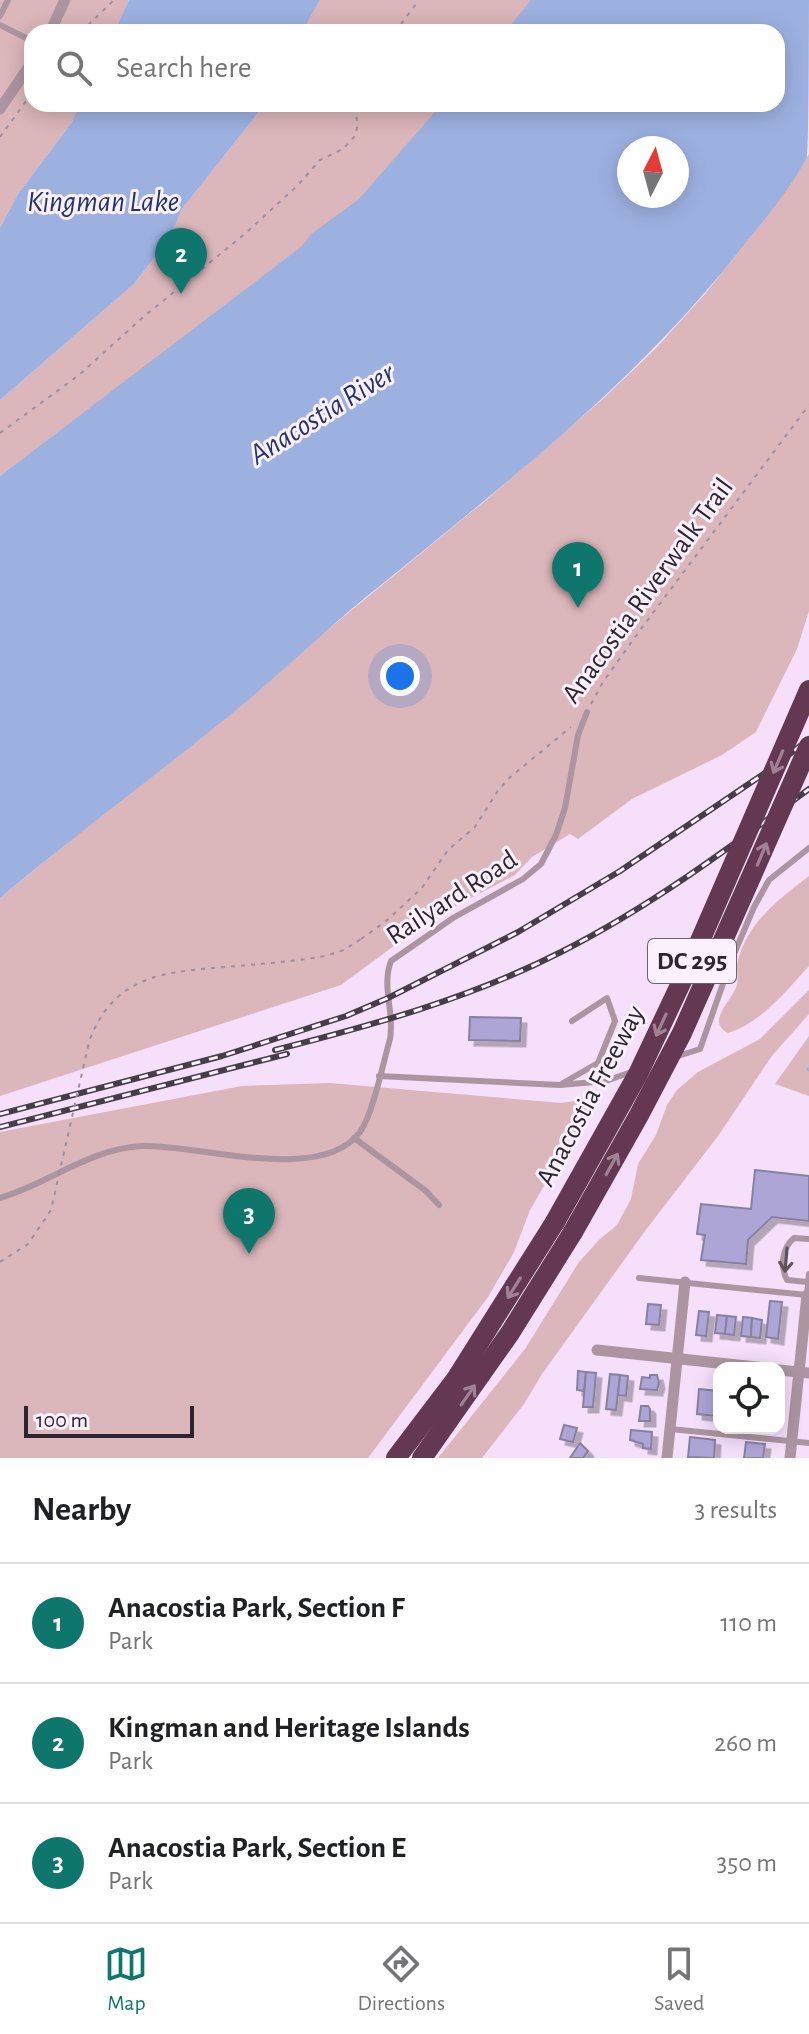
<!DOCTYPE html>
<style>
body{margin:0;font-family:"Alegreya Sans",sans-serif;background:#f6f6f6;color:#202124}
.controls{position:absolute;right:24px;bottom:24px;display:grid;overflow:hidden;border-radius:16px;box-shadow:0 4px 20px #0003}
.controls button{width:72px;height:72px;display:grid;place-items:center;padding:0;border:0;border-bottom:2px solid #e0e0e0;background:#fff;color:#202124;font:40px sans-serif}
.compass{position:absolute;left:617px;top:136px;width:72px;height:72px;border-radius:50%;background:#fff;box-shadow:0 4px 20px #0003;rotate:6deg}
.scale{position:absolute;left:24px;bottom:20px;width:170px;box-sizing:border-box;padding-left:8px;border:4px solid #2d252f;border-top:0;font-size:22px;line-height:28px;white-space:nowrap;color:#2d252f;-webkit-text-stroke:6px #faf1fc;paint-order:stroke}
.you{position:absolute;left:400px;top:676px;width:28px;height:28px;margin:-20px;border:6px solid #fff;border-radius:50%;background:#1a73e8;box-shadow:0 0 0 12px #1a73e833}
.badge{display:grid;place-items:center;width:52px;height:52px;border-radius:50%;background:#0f766e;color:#fff;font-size:26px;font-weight:700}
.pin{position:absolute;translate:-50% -66px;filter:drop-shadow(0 2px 4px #0008)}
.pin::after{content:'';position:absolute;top:42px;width:28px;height:24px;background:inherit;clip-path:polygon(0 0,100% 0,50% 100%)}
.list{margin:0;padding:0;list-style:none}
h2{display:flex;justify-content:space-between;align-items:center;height:104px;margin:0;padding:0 32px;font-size:34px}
h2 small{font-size:26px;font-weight:400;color:#757577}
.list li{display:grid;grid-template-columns:52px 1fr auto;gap:24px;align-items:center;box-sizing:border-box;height:120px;padding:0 32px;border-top:2px solid #e0e0e0}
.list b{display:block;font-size:30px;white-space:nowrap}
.list p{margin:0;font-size:26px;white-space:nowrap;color:#757577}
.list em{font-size:26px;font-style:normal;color:#757577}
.icon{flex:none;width:44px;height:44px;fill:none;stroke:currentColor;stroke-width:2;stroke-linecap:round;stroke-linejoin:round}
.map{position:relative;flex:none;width:809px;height:1458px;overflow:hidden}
.search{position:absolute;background:#fff;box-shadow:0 4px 20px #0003;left:24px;right:24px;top:24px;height:88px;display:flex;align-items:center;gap:20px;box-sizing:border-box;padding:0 28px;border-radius:24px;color:#757577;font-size:30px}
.sheet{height:464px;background:#fff}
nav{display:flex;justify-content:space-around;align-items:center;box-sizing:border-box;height:112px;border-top:2px solid #e0e0e0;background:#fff;font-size:22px;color:#757577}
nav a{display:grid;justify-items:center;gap:4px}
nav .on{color:#0f766e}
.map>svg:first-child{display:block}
</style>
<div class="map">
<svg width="809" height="1458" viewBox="0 0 809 1458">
<defs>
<filter id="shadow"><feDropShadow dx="5.5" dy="5.5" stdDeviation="0" flood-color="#0004"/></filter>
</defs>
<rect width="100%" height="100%" fill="#f5dffb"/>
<g fill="#dbb6ba">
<path d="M0,0H129L114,32H32V104H81L72,122L18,194L0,228Z"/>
<path d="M320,0H597L588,32H302Z"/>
<path d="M265,104H561L102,399L0,476V400L134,284L170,237L182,209Z"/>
<path d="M809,154V611L797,649L756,732L722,755L632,799L578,839L570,834L532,857L515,875L429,920L341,985L0,1096V898L486,500L605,397L657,347L705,294L762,222Z"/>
<path d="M809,876V966C787,990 761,1023 728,1033C705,1021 733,1000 737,985C739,977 736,969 738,960C749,921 778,900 809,876Z"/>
<path d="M809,990V1014L771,1057L718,1136L645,1231L542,1374L524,1404L482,1458H438L525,1349L579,1262L599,1240L617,1225L631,1199L638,1164L656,1135L667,1105L677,1090L698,1072L760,1039Z"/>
<path d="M809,1036V1096L775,1084Z"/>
<path d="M329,1083L561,1103L590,1099L594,1103C590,1124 571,1133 559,1149C554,1156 550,1165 546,1172L548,1179L530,1210L514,1252L488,1297L368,1458H0V1132L242,1086Z"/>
</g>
<g fill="#9db1e1" fill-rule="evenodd">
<path d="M129,0H320L302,32H114Z"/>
<path d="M531,0H809C809,24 809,144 807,157C790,190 763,221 740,250C637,381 510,480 381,585C335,621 292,663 247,701C166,768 81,830 0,898V476L301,247L311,234L359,199L442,104H777V32H505ZM677,148V196H629V148Z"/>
<path d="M80,104H265L182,209L170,237L134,284L0,400V228L18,194L72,122Z"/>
</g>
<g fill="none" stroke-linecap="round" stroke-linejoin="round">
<path stroke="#9db1e1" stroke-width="3" d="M808,1069L809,1070"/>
</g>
<g fill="#aea5d7" stroke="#86819f" stroke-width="2" filter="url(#shadow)">
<path d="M470,1017L521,1018L520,1041L469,1040Z"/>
<path d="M755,1170L809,1176V1221L772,1217L748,1240L746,1264L701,1260L705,1235L697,1234L701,1204L751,1209Z"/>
<path d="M770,1301L782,1302L778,1339L766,1337Z"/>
<path d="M648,1304L661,1305L659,1325L646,1324Z"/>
<path d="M699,1311L709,1312L706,1336L696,1335Z"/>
<path d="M717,1315L727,1316L725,1334L715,1333Z"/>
<path d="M727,1316L736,1317L734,1335L725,1334Z"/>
<path d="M743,1317L752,1318L751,1337L741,1336Z"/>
<path d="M752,1318L762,1320L760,1338L751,1337Z"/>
<path d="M578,1371L586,1372L584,1391L577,1390Z"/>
<path d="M586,1372L596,1373L593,1407H583Z"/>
<path d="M610,1374L620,1375L616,1410L606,1409Z"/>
<path d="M620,1375L628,1376L626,1396L618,1395Z"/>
<path d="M650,1375H657L659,1383L657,1390L640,1389L642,1377L650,1378Z"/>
<path d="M699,1389L719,1391L716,1416L697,1414Z"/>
<path d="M641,1406H648L650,1409V1421H639Z"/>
<path d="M564,1425L577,1428L573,1442L560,1439Z"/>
<path d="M631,1430L652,1432L651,1449L643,1448V1444L630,1440Z"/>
<path d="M690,1437L715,1440L714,1458L688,1457Z"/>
<path d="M746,1442L765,1444L763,1458H744Z"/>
<path d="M580,1443L588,1451L583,1458H570Z"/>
</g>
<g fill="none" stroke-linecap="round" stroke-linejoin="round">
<g stroke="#9e8ea2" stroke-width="2" stroke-dasharray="4 6" stroke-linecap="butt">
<path d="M81,32L114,0"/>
<path d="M395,32L419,0"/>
<path d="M0,137L32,93"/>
<path d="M0,433L79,375L141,319L247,232L297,186L320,160L343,149L355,136L358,124L353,104"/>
<path d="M591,704L603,682L638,633L809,405"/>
<path d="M361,939L385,922L421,889L448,850L475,827L497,792L508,779L571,727"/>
</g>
<g stroke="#ac95a1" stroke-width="6">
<path d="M0,16L8,0"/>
<path d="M0,25L32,41"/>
<path d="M675,1057L700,1049L731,961L754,907L769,880L809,848"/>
<path d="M379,1076L560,1085L606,1081L634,1071"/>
<path d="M563,1083L598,1063L615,1021L607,998L572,1021"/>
<path d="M354,1138L426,1191L439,1205"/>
<path d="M0,1198C48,1184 91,1148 142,1146C198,1144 321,1185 360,1132C373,1114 383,1063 390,1039C395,1013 381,987 391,961L453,918L523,879L541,864L556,835L565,808L578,735L587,712"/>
<path d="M639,1278L807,1295L809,1274"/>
<path d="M807,1282L787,1280C780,1266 782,1248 794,1238L809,1239"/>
<path d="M671,1429L809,1443"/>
</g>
<g stroke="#ac95a1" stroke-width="11">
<path d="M50,32L65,0"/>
<path d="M0,109L32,62"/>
<path d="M597,1350L765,1368"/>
<path d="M779,1370L809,1373"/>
<path d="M667,1458L685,1282"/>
<path d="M790,1458L807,1295"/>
</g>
<g stroke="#643852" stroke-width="20">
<path d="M396,1458L456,1379L555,1222"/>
<path d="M422,1458L510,1333L573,1232"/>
</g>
<g stroke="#473d49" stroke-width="6">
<g id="rail">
<path d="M275,1050C373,1025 471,998 561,952C650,907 729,848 809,789"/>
<path d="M0,1114L222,1056L346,1016L388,998L518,932L620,871L768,771L809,739"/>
<path d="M0,1127L287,1054"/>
</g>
</g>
<use href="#rail" stroke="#faf1fc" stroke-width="3" stroke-dasharray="9" stroke-linecap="butt"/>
<path stroke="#9e8ea2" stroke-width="2" stroke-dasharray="4 6" stroke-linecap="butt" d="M0,1262L28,1244L51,1210L89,1042C113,975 164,972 225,967C259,964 292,962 325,956L344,950L361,939"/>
<g stroke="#643852" stroke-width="20">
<path d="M555,1222L638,1074L690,964L809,690"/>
<path d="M573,1232L639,1115L682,1033L809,746"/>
</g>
</g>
<defs><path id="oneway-shaft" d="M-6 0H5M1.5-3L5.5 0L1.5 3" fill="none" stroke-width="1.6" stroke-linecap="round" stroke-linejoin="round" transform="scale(2)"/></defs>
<g stroke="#a08296">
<use href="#oneway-shaft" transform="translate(778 762) rotate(113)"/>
<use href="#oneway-shaft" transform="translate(762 854) rotate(-67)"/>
<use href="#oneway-shaft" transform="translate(661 1025) rotate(115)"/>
<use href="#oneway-shaft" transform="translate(612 1164) rotate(-61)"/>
<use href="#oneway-shaft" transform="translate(514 1288) rotate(122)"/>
<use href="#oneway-shaft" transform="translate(468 1395) rotate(-55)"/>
</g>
<use stroke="#60525d" href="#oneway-shaft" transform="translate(786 1260) rotate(95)"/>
<g text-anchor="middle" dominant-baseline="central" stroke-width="6" stroke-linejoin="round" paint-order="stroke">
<rect fill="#faf1fc" stroke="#6a626c" stroke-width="2" x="648" y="939" width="88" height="44" rx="6"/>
<g font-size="26" font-weight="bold" fill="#2d252f">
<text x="692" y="961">DC 295</text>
</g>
<g font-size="28" fill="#2d252f" stroke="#faf1fc">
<text transform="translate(648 591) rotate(-54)">Anacostia Riverwalk Trail</text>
<text transform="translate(452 898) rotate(-33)">Railyard Road</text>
<text transform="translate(591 1096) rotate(-62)">Anacostia Freeway</text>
</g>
<g font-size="30" font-style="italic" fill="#23356f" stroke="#faf1fc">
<text x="103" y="202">Kingman Lake</text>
<text transform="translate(322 414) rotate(-32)">Anacostia River</text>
</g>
</g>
</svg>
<div class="controls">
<button><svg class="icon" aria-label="locate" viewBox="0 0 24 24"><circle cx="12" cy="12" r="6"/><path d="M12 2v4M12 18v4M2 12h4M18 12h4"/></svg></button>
</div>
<svg class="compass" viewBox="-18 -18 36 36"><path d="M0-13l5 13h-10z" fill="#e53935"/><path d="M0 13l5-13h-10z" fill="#757577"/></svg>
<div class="scale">100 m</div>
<div class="you"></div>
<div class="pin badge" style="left:578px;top:608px">1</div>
<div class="pin badge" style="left:181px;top:294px">2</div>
<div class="pin badge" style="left:249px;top:1254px">3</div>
<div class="search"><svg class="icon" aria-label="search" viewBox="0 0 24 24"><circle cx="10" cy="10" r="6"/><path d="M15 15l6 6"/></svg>Search here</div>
</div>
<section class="sheet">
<h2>Nearby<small>3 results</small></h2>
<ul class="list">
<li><span class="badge">1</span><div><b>Anacostia Park, Section F</b><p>Park</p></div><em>110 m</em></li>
<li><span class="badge">2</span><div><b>Kingman and Heritage Islands</b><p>Park</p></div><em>260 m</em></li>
<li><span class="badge">3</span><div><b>Anacostia Park, Section E</b><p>Park</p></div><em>350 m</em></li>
</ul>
</section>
<nav>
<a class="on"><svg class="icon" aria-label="map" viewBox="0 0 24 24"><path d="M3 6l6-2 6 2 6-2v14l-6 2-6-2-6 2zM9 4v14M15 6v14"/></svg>Map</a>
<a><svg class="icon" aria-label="directions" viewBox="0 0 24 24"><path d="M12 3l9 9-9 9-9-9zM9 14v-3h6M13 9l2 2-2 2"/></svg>Directions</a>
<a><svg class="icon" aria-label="saved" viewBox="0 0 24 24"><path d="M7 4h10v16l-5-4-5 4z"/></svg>Saved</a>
</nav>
